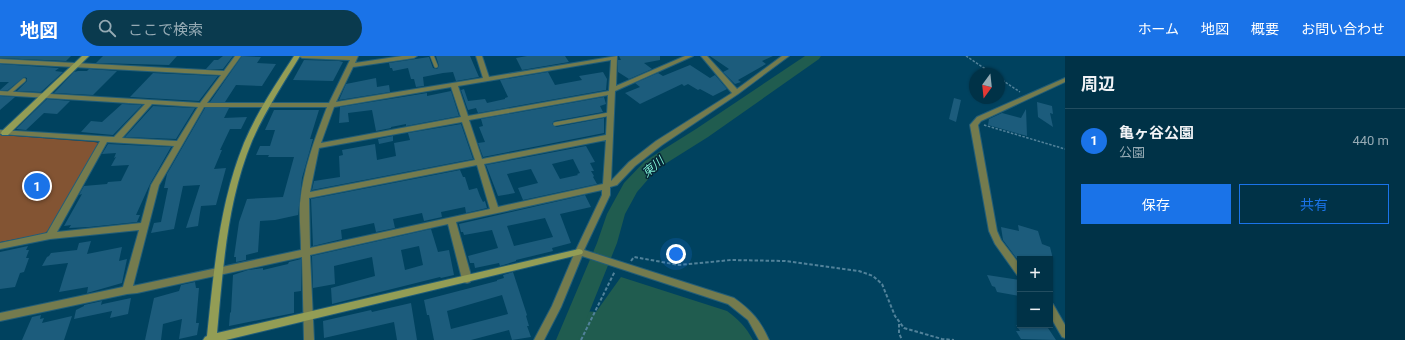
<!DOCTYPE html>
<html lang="ja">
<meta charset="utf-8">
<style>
body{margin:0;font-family:Roboto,"Noto Sans JP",sans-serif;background:#0a3a4e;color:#f1f3f6}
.controls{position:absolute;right:12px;bottom:12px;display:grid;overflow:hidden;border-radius:0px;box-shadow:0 1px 3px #0004}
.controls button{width:36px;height:36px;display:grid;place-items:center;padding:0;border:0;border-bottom:1px solid #224d60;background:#003247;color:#f1f3f6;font:20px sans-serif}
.compass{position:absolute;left:969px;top:12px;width:36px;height:36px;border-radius:50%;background:#003247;box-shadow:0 1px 3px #0004;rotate:195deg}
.you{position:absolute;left:676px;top:198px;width:14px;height:14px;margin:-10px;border:3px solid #fff;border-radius:50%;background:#1a73e8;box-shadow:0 0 0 6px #1a73e833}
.badge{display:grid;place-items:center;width:26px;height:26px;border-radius:50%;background:#1a73e8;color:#fff;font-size:13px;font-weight:700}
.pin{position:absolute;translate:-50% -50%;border:2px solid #fff;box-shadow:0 1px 4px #0006}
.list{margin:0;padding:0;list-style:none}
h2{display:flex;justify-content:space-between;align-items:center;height:52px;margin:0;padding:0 16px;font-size:17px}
h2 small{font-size:13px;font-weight:400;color:#95aab4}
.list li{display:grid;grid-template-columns:26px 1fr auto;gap:12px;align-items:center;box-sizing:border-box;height:64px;padding:0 16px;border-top:1px solid #224d60}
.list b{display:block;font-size:15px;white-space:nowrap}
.list p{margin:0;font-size:13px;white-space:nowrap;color:#95aab4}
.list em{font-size:13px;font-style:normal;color:#95aab4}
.actions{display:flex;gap:8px;padding:12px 16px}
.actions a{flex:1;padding:9px 0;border:1px solid #1a73e8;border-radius:0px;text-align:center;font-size:14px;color:#1a73e8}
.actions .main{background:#1a73e8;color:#fff}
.icon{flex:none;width:22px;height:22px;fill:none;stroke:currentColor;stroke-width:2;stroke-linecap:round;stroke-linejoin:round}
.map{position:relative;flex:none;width:1065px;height:284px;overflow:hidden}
header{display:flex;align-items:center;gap:24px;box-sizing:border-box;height:56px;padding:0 20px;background:#1a73e8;color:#fff}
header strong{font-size:19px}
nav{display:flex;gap:22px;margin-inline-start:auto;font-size:14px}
.search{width:280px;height:36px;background:#0a3a4e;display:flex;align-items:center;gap:10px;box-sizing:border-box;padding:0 14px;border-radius:22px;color:#95aab4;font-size:15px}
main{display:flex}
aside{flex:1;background:#003247}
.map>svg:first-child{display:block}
</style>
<header>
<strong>地図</strong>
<div class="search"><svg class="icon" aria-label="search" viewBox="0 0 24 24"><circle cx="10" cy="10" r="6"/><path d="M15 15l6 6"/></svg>ここで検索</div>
<nav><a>ホーム</a><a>地図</a><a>概要</a><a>お問い合わせ</a></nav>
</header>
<main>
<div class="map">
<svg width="1065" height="284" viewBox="0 0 1065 284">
<rect width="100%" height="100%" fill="#00425f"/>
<path fill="#835433" d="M0,79L94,86L99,87L50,173L44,178L0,186Z"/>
<path fill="#205c4f" d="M621,221L727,255C739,264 746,271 753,284H574L585,255L596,256Z"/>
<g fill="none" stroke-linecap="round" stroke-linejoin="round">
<path fill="#205c4f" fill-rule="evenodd" d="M805,0H821L819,3L708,81L657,113L637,136L625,158L617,187L578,284H556L597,187L607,158L624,127L645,105L696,73Z"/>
</g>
<g fill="#1c5c7c" fill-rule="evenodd">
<path d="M0,0H71L66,5L0,2Z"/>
<path d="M103,0H177L169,9L96,7Z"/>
<path d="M223,0H233L223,13H206L214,4H218Z"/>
<path d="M242,0L261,1L257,7L276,8L262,30L236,29L225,46H210Z"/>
<path d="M436,0H470L479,21L456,25L453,16L443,17L423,21L424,30L416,31L414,23H411L408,12L393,15L392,12H390L389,7L429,1L433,12L437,13L439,10Z"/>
<path d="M527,0H565L569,6L522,14L516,2Z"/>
<path d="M619,0H660V4L644,7L652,13L629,23L618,16V4H621Z"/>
<path d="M710,0H773L762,5L766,8L738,24L741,26L735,28L723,16L729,13Z"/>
<path d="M304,4L339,5L343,6L333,25L293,24Z"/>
<path d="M0,8L59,12L55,15L63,16L41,36L17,35L27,25V22L24,21L8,34H0L9,26H0Z"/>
<path d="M690,9L710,22L715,19L727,33L713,40L700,33L698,34L688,28L684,30L682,28L640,48L625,37L640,31L635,27L658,17L663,20Z"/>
<path d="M89,13L117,15L93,39L54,37L74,16L78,15H87Z"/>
<path d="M548,16L555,29L582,24L579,20L603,16L607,23L606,34L478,57L476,52L468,54L461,34L464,33L468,45L485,43L487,47L505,43V42L508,41L500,24Z"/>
<path d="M153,17L218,20L199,45L130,41Z"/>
<path d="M376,22L377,31L389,29L390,36L339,44L346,28Z"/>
<path d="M451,35L459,60L406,70V68L391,71V72L376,75L372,54L348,57L349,66L339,67L340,51L427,37V40Z"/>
<path d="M0,40L15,41L0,54Z"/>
<path d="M604,41L606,48L600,50L603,56L554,65L552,68L556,71L604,62V77L483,101L478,87L485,86L479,71L483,70L481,63Z"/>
<path d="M954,42L961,44L956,66L949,63Z"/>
<path d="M47,43L70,45L57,58L44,57L26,74L16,73Z"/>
<path d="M1037,46L1052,50L1053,58L1050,57L1053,71L1038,61Z"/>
<path d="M122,48L142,49L113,79L81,76L91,65L102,66Z"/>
<path d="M153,50L195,52L176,83L125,81Z"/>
<path d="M205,52H229L224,62L247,61L241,73H230L220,94H222L214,113L226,112L216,149L201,150L198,170L186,172L200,129L183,130L174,173L151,177L154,167L161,166L168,132H164L167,118Z"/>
<path d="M1026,53L1027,80L988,69L989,63L1002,57L1021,62Z"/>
<path d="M274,54H319L310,83H313L302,122L298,159L275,164L260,165L258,196L246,199V204L236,206V201H234L239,166L247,143L283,141L294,101H268L269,99H256L260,90H270L275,74H265Z"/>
<path d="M461,68L473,103L312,134L314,125L340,121L339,100L343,99L342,94L375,88L377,104L396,100L394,87L410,84L408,77Z"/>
<path d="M393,80V85L379,88L378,83Z"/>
<path d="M108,88L171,91L150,128L136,159H140L137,166L89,171L69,172L71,169L64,170L82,138L79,139L84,130L107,128L108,126L121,125L129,109L111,110L116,101L114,102L116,97L102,98Z"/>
<path d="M586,90L595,106L590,107L594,115H591L594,120L593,121L597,128L523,144L518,132L538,127L531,113L507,118L515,137L498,140L486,109ZM573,103L580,117L577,118L578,119L560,123L552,108Z"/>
<path d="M460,114L463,121H465L469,134L477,132L480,140L483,146L485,145L487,152L466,157L465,151L441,156L442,161L424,165L422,157L393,163L395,172L376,176L374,167L341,174L342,183L313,190L311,143Z"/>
<path d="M585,139L591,151L560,158L571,187L552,192L553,195L516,204V205L500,210L499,207L475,212L474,207H470L468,200L498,192L492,174L464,179L463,176H461L459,168ZM545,162L553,181L514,190L507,170Z"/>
<path d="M1018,169L1038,175L1042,188L1050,191L1053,203H1020V207L1003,184L1001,171L1019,175Z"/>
<path d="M431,173L438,196L449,194L454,219L441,222L440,221L332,248L331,232L375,220L372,201L334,210L335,228L313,232L312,200ZM419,190L423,209L405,214L401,194Z"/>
<path d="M91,185L87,198L122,191L119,205L127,203L122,227L87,237L88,231L59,236L68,207L42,210L47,201L49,200L51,197L77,194L79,187Z"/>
<path d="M28,190L26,194H29L26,202H29L24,216L20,217L15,231L0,233V196Z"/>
<path d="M301,203V235L294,236V257L229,270L230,257L231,256L233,219L248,214L263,212V214L288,208L289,206Z"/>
<path d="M513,216L527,259L526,260L529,270H527L531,281L512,284L509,274L471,284H434L429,259H427L424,244L497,225V224L504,222L503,219ZM502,239L508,258L451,273L447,255Z"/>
<path d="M987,219L1020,224V240L997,236L995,231L992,230Z"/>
<path d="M195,226L196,232H199L196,267H199L197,279L179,283L182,263L163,268L161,284H145L154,242L179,235L181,229Z"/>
<path d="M131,242L128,258L110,262L112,255L74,263L76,254L84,250V249L102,245L101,249L103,248Z"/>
<path d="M411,247L417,284H397L394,266L324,282L323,265L371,254L372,256Z"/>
<path d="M41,259L40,263L44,262L42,267L72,260L64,284H22L32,261Z"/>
<path d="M1016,269H1046L1056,284L1021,283L1016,275H1020Z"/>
</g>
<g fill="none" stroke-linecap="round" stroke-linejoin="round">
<g stroke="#235e78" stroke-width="5">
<g id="lane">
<path d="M432,0L436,10"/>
<path d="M9,37L24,24"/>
<path d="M555,68L610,58"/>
</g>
</g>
<g stroke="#235e78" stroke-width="2">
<g id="street">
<path d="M235,0H241L207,47H329L350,4L302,2L299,0H358L355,7L402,0H417L414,2L353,11L336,46L483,22L476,0H482L489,21L617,0L616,30L685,0H693L615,35L611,125L629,106L656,85L732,37L701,0H707L737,33L782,0H789L738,38L662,89L635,110L617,129L610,131V139L584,194L734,242C752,255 760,264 769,284H759L748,264L728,248L582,200L561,251L544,284H534L552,250L575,196L602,139V134L456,166L472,223L470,226L467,227L464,226L462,223L448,168L310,199L314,284H304L302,201L137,237L127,238L0,265V257L123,231L139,174L50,183L0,193V187L47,177L100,85L0,78V74L114,81L145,48L0,39V35L200,47L221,19L0,7V3L224,15ZM611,4L609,35L468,60L458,30ZM451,31L461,61L321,87L334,51ZM608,39L606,79L482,103L469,64ZM152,48L198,51L177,85L122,82ZM204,51H327C315,82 303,114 300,147C299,162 301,178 301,194L133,230L159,129ZM462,66L475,104L310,136L319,92ZM606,84L603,128L498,151L484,108ZM107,86L174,90L151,129L141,167L57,176ZM477,109L490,153L310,192L309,142Z"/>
<path d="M1065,22V26L981,65L978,69L997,175L1001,184L1020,209V220L1017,219L995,188L989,175L970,69L977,61Z"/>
<path d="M1050,247L1053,248L1065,269V282L1062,281L1050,260Z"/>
</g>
</g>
<g stroke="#235e78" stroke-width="2">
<g id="secondary">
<path d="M82,0H89L8,79H2L1,77L2,75Z"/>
<path d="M294,0H300C283,28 265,55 252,85C227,145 223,213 217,277L579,193L582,194L583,196L582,198L226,284H203L205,281L207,280C214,215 219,148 244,87C257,56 276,28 294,0Z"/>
</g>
</g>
<g stroke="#51829a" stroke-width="1.5" stroke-dasharray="2.5 1.5" stroke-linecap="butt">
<path d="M966,0L993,18"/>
<path d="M999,22L1020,36"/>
<path d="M984,69L1065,93"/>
</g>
<g stroke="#51829a" stroke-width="2" stroke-dasharray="3.5 2" stroke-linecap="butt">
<path d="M631,205L634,201L679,209L731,204L785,205L859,215L873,220L882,228L895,260L904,272L942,283L954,284"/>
<path d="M899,268V277L902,284"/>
<path d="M581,284L615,215"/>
</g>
<use href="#lane" stroke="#747b4e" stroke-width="3.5"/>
<use href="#street" fill="#747b4e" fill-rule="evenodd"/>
<use href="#secondary" fill="#939d55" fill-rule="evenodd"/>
</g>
<g text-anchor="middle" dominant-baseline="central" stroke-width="3" stroke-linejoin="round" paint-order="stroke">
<g font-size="12" font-style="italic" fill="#7ff0d4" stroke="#062737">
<text transform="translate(653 111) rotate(-40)">東川</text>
</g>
</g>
</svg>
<div class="controls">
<button>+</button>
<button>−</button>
</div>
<svg class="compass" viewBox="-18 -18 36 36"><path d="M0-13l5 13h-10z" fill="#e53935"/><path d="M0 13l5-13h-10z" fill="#95aab4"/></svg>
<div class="you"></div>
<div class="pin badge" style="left:37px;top:130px">1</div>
</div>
<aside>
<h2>周辺<small></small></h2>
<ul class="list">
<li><span class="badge">1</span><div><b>亀ヶ谷公園</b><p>公園</p></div><em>440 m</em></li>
</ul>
<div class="actions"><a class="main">保存</a><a>共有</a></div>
</aside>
</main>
